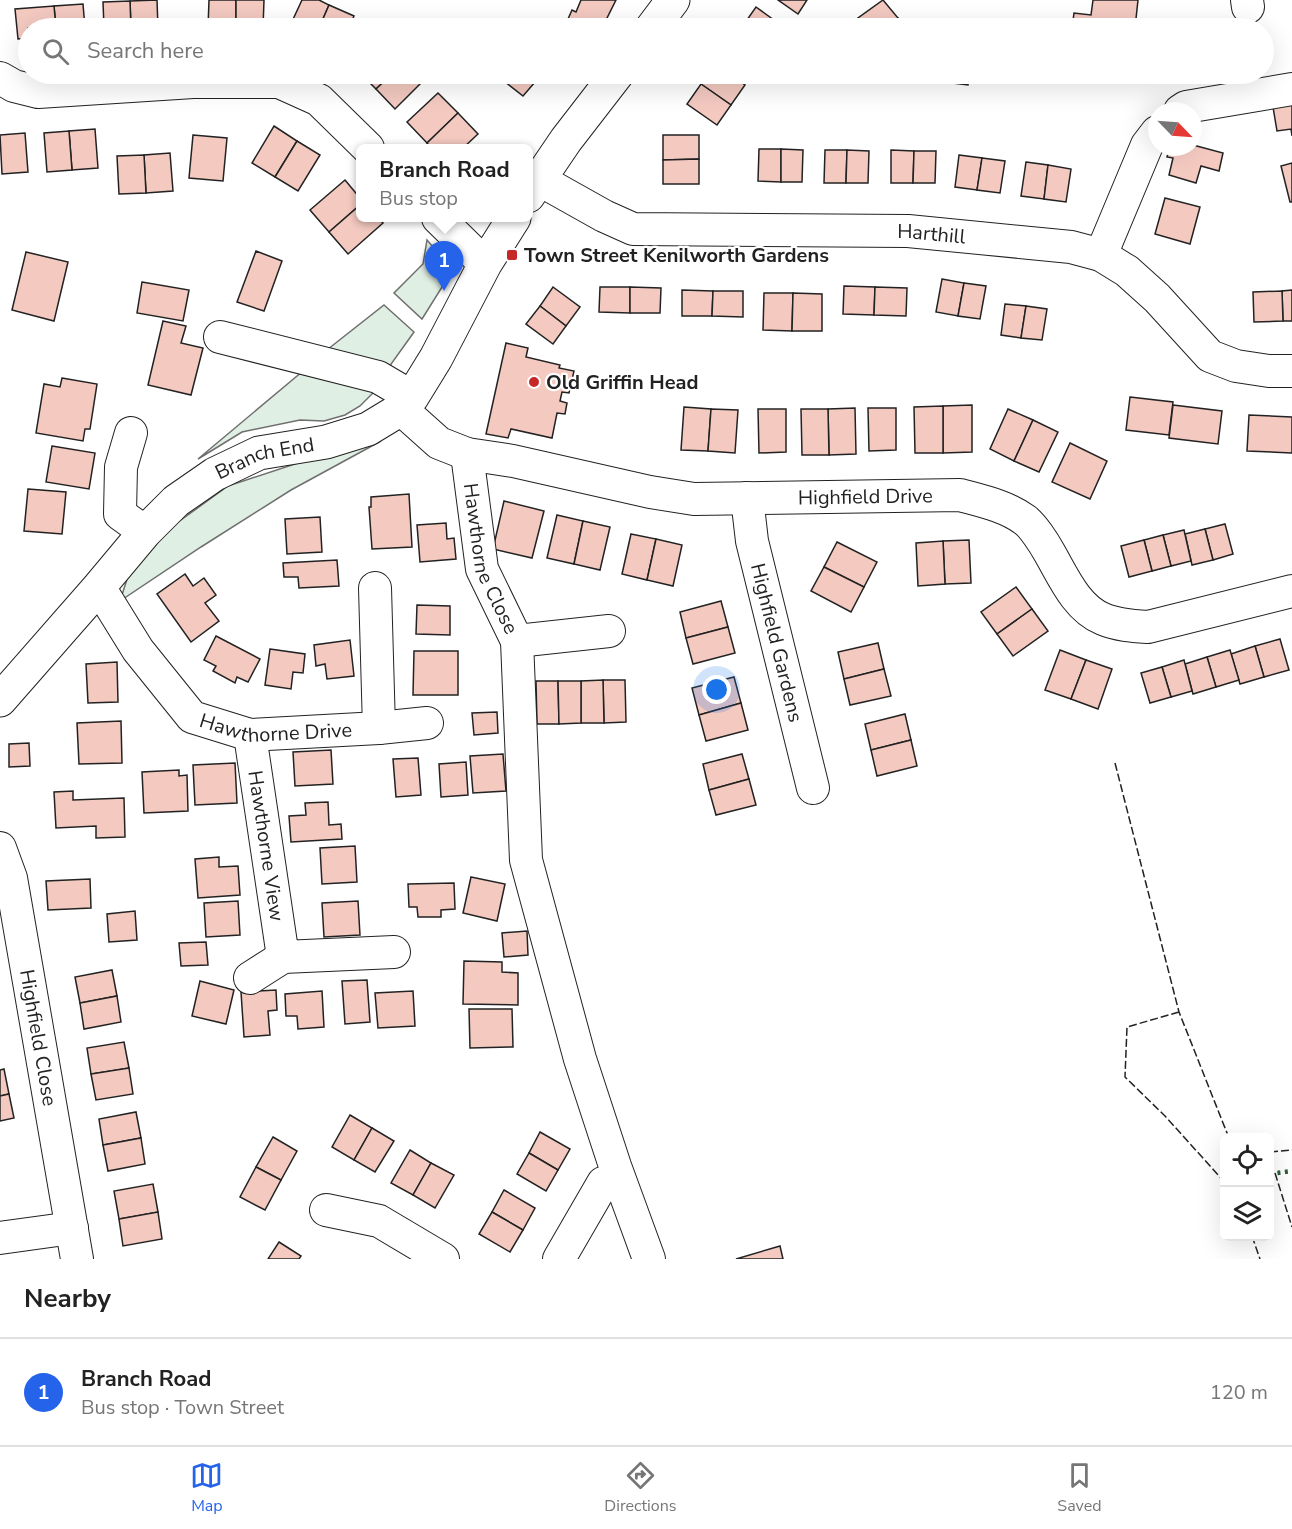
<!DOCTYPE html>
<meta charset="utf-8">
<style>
body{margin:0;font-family:"Nunito Sans",sans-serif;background:#f6f6f6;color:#222}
.controls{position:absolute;right:18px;bottom:18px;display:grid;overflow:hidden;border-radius:9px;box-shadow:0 6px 24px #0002}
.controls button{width:54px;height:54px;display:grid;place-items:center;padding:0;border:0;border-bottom:2px solid #e0e0e0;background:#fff;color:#222;font:30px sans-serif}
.compass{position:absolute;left:1148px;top:102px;width:54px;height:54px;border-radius:50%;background:#fff;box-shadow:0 6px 24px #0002;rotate:115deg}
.you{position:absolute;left:717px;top:690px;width:21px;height:21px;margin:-15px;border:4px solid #fff;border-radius:50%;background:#1a73e8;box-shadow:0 0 0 9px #1a73e833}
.badge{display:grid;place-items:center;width:39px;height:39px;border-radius:50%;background:#2563eb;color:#fff;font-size:20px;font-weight:700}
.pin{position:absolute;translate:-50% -50px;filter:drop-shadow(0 2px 3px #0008)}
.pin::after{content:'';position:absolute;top:32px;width:21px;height:18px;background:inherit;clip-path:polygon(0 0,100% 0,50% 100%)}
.popup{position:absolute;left:356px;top:144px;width:177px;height:78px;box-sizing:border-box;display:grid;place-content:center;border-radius:9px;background:#fff;filter:drop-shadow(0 2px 4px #0005);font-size:20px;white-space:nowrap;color:#767676}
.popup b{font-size:22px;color:#222}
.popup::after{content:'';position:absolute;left:50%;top:100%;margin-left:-12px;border:12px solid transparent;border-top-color:#fff}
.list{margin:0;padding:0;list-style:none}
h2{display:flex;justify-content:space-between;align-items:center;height:78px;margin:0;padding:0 24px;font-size:26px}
h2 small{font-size:20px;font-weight:400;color:#767676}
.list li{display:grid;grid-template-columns:39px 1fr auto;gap:18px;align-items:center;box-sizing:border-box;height:108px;padding:0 24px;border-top:2px solid #e0e0e0}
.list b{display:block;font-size:22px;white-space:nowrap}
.list p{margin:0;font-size:20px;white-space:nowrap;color:#767676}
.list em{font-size:20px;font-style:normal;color:#767676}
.icon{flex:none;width:33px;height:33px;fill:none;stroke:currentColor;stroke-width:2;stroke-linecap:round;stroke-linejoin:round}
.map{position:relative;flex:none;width:1292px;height:1259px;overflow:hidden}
.search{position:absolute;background:#fff;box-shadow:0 6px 24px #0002;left:18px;right:18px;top:18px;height:66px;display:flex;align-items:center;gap:15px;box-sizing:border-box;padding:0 21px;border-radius:33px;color:#767676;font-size:22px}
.sheet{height:186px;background:#fff}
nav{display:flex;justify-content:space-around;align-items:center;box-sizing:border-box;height:84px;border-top:2px solid #e0e0e0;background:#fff;font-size:16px;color:#767676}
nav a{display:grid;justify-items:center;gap:3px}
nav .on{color:#2563eb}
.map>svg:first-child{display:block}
</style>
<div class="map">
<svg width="1292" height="1259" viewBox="0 0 1292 1259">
<rect width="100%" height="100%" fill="#fff"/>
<g fill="#e0efe3" stroke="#6f6f6f" stroke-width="1.5">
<path d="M427,240L444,260L449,276L422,319L394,293L423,264Z"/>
<path d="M384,305L414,332L389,367L323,353Z"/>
<path d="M303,371L376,390L360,406L345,415L324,421L300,420L242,432L198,459Z"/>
<path d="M381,441L291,490L201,547L120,601L130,570L174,525L228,486L307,460Z"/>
</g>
<g fill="#f3c9c0" stroke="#222" stroke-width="1.5">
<path d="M157,0L158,28H131L130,1Z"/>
<path d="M209,0H236V28H208Z"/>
<path d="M236,0H264L263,28H236Z"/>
<path d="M302,0H319L329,5L319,28H289Z"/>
<path d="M581,0H616L604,24L592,19L588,28H564L572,10L576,12Z"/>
<path d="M778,0H807L798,14Z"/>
<path d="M883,0L898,18L883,28H865L858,18Z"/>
<path d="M1093,0H1138L1135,28H1072L1074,13L1091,15Z"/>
<path d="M130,1L131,28H104L103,2Z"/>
<path d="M83,4L85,28H56L54,6Z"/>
<path d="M329,5L354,16L349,28H319Z"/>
<path d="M54,6L56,28H28V38L18,39L15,9Z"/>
<path d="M756,7L785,28H744L742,27Z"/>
<path d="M898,18L905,28H883Z"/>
<path d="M361,74H392L376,89Z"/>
<path d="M392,74H422L426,78L395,109L376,89Z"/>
<path d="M495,74H542L523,96Z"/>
<path d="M709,74H729L745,85L731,105L701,84Z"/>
<path d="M924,74H946L945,82L923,79Z"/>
<path d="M946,74H969L968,85L945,82Z"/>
<path d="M701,84L731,105L717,125L687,104Z"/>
<path d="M438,93L458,113L427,143L407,122Z"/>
<path d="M1292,104V136L1291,129L1277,131L1273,107Z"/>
<path d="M458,113L478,134L463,148H432L427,143Z"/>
<path d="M274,126L297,141L275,177L252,163Z"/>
<path d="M95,129L98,168L72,170L69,131Z"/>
<path d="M69,131L72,170L47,172L44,133Z"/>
<path d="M25,133L28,172L2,174L0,135Z"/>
<path d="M193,135L227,138L223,181L189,178Z"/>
<path d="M663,135H699V159L663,160Z"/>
<path d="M297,141L320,155L298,191L275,177Z"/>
<path d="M1193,145L1223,153L1219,171L1201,166L1196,183L1169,175L1173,158L1167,157L1170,147H1193Z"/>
<path d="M759,149H781V182L758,181Z"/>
<path d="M781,149L803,150L802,182H781Z"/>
<path d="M825,150H847L846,183H824Z"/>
<path d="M847,150L869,151L868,183H846Z"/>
<path d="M891,150L914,151L913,183H891Z"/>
<path d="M914,151H936L935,183H913Z"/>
<path d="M170,153L173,191L146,193L144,155Z"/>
<path d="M144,155L146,193L119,194L117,156Z"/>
<path d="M959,155L982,158L977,190L955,187Z"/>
<path d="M982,158L1005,161L1000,193L977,190Z"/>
<path d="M699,159V184H663V160Z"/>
<path d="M1026,162L1048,165L1044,199L1021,196Z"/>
<path d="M1292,163V202H1290L1281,166Z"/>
<path d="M1048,165L1071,169L1066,202L1044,199Z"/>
<path d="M345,180L360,198V205L329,232L310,210Z"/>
<path d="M1165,198L1200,207L1190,244L1155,234Z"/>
<path d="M360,205V218H378L383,223L348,254L329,232Z"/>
<path d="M256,251L282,261L264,311L237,302Z"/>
<path d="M26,252L68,262L54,321L12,310Z"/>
<path d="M942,279L964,283L958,316L936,312Z"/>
<path d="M142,282L189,290L183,321L137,313Z"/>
<path d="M964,283L986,286L980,319L958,316Z"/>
<path d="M844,286L875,287L874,315L843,314Z"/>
<path d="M553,287L580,307L566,326L540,306Z"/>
<path d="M600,287H630V313L599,312Z"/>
<path d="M630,287L661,288L660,313H630Z"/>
<path d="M875,287L907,288L906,316L874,315Z"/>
<path d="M682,290L713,291L712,316H682Z"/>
<path d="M1292,290V321H1283L1282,291Z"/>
<path d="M713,291H743V317L712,316Z"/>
<path d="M1282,291L1283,321L1254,322L1253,292Z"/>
<path d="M764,293H793L792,331L763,330Z"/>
<path d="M793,293L822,294V331H792Z"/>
<path d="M1005,304L1026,306L1021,338L1001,335Z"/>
<path d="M540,306L566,326L553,344L526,324Z"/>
<path d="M1026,306L1047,309L1042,340L1021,338Z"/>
<path d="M163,321L186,326L181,343L203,348L191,395L148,385Z"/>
<path d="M506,343L528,348L526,357L560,365L559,368L574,371L569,393L562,392L560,401L567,403L565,414L557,413L552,438L511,429L508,438L486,434Z"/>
<path d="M62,378L97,384L90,429H85L83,441L36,433L44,384L60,387Z"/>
<path d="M1130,397L1173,402L1169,435L1126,430Z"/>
<path d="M972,405V452L943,453V406Z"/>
<path d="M1173,405L1222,411L1218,444L1169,438Z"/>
<path d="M943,406V453H915L914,407Z"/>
<path d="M684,407L711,409L708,451L681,450Z"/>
<path d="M855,408L856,454L829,455L828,409Z"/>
<path d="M868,408H896V450L869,451Z"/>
<path d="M711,409L738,410L735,453L708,451Z"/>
<path d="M758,409H786V452L759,453Z"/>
<path d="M801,409H828L829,455H802Z"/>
<path d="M1008,409L1033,420L1014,461L990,449Z"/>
<path d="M1249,415L1292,417V453L1247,451Z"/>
<path d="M1033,420L1058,432L1039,472L1014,461Z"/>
<path d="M1070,443L1107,461L1090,499L1052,482Z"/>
<path d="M52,446L95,453L89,489L46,482Z"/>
<path d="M28,489L66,492L62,534L24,531Z"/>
<path d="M409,494L412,547L372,549L369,507H371V497Z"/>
<path d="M504,501L544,511L532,558L493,549Z"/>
<path d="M557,515L583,521L574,564L547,558Z"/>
<path d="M320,517L322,552L287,554L285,519Z"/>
<path d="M583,521L610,527L600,570L574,564Z"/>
<path d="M446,523L447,539L454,538L456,559L420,562L417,525Z"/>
<path d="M1225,524L1233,554L1213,560L1205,529Z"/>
<path d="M1205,529L1213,560L1192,565L1185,534Z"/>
<path d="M1184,530L1191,561L1171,566L1163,535Z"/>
<path d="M631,534L656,539L647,580L622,574Z"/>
<path d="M1163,535L1171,566L1152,571L1144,540Z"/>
<path d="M656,539L682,545L673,586L647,580Z"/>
<path d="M969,540L971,583L945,584L943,541Z"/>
<path d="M1144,540L1152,571L1129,577L1121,546Z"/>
<path d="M943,541L945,584L918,586L916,543Z"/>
<path d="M837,542L877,562L864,587L824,567Z"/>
<path d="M337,560L339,586L299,588L298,577H284L283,563Z"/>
<path d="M824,567L864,587L851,612L811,591Z"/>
<path d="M185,574L193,586L204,578L216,595L205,603L219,621L191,642L157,594Z"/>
<path d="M1016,587L1032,609L997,634L981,612Z"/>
<path d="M721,601L728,627L686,638L680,612Z"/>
<path d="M417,605L450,606V635L416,634Z"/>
<path d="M1032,609L1048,631L1013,656L997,634Z"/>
<path d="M728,627L735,653L693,664L686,638Z"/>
<path d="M216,636L260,659L248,682L237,677L235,683L213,671L216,666L204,660Z"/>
<path d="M1280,639L1289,670L1264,677L1255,646Z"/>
<path d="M350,640L354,676L327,679L325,664L316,666L314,645Z"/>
<path d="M878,643L884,669L844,679L838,652Z"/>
<path d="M1255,646L1264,677L1240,684L1231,654Z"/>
<path d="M270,649L305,654L303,673L293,672L291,689L265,685Z"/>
<path d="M1060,650L1086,660L1071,699L1045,690Z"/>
<path d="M1230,650L1239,680L1216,687L1207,657Z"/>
<path d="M414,651H458V695H413Z"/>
<path d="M1207,657L1216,687L1193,694L1185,664Z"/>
<path d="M1086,660L1112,669L1098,709L1071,699Z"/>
<path d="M1184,660L1192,691L1171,697L1162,667Z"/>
<path d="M117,662L118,702L88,703L86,664Z"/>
<path d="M1162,667L1171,697L1150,703L1141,673Z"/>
<path d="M884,669L891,696L850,705L844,679Z"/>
<path d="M734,677L741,703L699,715L692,688Z"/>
<path d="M603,680H625L626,722L604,723Z"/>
<path d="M603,680L604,723H581V681Z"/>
<path d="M536,681H558L559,724H537Z"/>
<path d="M558,681H581V723L559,724Z"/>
<path d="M741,703L748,730L706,741L699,715Z"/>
<path d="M497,712L498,733L474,735L472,713Z"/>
<path d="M905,714L911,740L871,750L865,724Z"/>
<path d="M121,721L122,763L79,764L77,723Z"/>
<path d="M911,740L917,766L877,776L871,750Z"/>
<path d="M29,743L30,766L9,767V744Z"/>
<path d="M331,750L333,784L295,786L293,752Z"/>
<path d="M503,754L506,791L473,793L470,756Z"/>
<path d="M742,754L749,779L709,790L703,764Z"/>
<path d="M418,758L421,795L396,797L393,759Z"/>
<path d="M466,762L468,795L441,797L439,764Z"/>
<path d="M235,763L237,803L195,805L193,765Z"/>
<path d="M179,770V776L187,775L188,811L144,813L142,772Z"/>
<path d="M749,779L756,805L716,815L709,790Z"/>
<path d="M73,791V800L124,798L125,837L96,838V826L56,828L54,792Z"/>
<path d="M328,802L329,825L341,824L342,839L291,842L289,816L306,815L305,803Z"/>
<path d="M355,846L357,882L322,884L320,848Z"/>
<path d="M219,857V867L238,866L240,895L198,898L195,859Z"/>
<path d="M471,877L505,884L497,921L463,913Z"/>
<path d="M90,879L91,908L48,910L46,881Z"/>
<path d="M454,883L455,909L441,910V917H418L417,907H409L408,884Z"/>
<path d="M238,901L240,935L206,937L204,903Z"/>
<path d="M358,901L360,935L324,937L322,903Z"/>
<path d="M135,911L137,940L109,942L107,914Z"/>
<path d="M527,931L528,955L504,957L502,933Z"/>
<path d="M206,942L208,965L181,966L179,943Z"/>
<path d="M464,961L502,962V972L518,973V1005L463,1004Z"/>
<path d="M112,970L117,996L80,1003L75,977Z"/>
<path d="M367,980L370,1022L345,1024L342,981Z"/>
<path d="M200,981L234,990L226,1024L192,1016Z"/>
<path d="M276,990L277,1010L268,1011L270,1035L244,1037L241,992Z"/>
<path d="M322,991L324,1027L298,1029L297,1016H286L285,994Z"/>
<path d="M413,991L415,1026L378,1028L375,993Z"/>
<path d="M117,996L121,1022L84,1029L80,1003Z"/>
<path d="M469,1009H512L513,1047L470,1048Z"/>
<path d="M124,1042L129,1068L91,1074L87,1048Z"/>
<path d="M129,1068L133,1094L96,1100L91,1074Z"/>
<path d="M4,1069L9,1094L0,1096V1070Z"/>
<path d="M9,1094L14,1118L0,1121V1096Z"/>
<path d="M136,1112L141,1138L103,1145L99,1119Z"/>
<path d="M350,1115L372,1128L354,1160L332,1147Z"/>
<path d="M372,1128L394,1141L375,1172L354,1160Z"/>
<path d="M540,1132L570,1149L558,1170L529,1153Z"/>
<path d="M273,1137L297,1151L281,1180L256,1167Z"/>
<path d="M141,1138L145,1164L108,1171L103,1145Z"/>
<path d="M410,1150L431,1163L413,1195L391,1183Z"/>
<path d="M529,1153L558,1170L546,1191L517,1174Z"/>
<path d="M431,1163L454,1175L435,1208L413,1195Z"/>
<path d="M256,1167L281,1180L265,1210L240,1197Z"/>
<path d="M153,1184L158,1212L119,1219L114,1191Z"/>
<path d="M504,1190L535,1208L523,1230L492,1212Z"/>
<path d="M158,1212L162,1239L123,1246L119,1219Z"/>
<path d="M492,1212L523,1230L510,1252L479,1234Z"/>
<path d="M279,1242L301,1256L299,1259H268Z"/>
<path d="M780,1246L783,1259H736Z"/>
</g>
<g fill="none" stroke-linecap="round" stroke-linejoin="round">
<g stroke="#222" stroke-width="34">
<g id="minor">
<path d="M1247,0L1248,7"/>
<path d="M0,78L14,86L38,92L193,82H279L319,100L368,148"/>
<path d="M1180,111L1186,107L1292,89"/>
<path id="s1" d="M538,179L604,216L633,229L908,231L1071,247L1101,255L1127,271L1157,298L1210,356L1236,366L1269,371H1292"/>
<path d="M438,218L485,264"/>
<path d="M1101,255L1147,145L1157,132"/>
<path d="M220,337L378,377L412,397"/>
<path id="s2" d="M401,409L439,443L467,454L513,461L650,492L694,499L960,495C982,501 1006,506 1025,520C1033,526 1044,543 1049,552C1063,576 1076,608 1103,619C1117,625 1133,626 1148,627L1292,591"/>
<path d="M131,433L121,467L120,514L145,532"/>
<path id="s3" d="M467,454L482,569L517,641L609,631"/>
<path id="s4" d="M747,498L752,541L813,788"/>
<path id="s5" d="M99,587L138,650L192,717L250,735L379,728L427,723"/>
<path d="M375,588L379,728"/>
<path d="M517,641L526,860L580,1059L615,1166L649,1259"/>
<path id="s6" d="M250,735L283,957L394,952"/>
<path id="s7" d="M0,848L11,878L77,1259"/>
<path d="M250,978L283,957"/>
<path d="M326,1210L379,1221L443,1259"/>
<path d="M0,1238L72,1228"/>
<path d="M559,1259L603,1183"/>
</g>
</g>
<g stroke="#222" stroke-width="35">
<g id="major">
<path d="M652,28L673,0"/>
<path d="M528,196L566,140L617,74"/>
<path id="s8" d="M0,700L99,587L145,532L176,501L215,474L259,453L326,442L368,429L401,409L412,397L436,358L485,264L514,218"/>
</g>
</g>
<use href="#minor" stroke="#fff" stroke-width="32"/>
<use href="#major" stroke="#fff" stroke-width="33"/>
<path stroke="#2f5e38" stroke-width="4.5" stroke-dasharray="3 4.5" stroke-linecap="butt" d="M1270,1174L1292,1171"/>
<g stroke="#222" stroke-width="1.5" stroke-dasharray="8 3" stroke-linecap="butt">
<path d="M1115,763L1179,1012L1229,1138"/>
<path d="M1179,1012L1127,1027L1125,1077L1165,1116L1220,1177L1224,1185"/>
<path d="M1270,1152L1292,1150"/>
<path d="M1275,1173L1292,1227"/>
<path d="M1252,1236L1260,1259"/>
</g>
</g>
<g fill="#c62828" stroke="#fff" stroke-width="2">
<rect x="506" y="249" width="12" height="12" rx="3"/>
<circle cx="534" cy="382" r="6"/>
</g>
<g text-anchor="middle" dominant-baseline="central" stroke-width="4.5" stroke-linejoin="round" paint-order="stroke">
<g font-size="20" fill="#222" stroke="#fff">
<text stroke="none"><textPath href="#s1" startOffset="406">Harthill</textPath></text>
<text stroke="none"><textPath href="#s8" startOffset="366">Branch End</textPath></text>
<text stroke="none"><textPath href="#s2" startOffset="484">Highfield Drive</textPath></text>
<text stroke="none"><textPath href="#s3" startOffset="108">Hawthorne Close</textPath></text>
<text stroke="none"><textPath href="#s4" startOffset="148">Highfield Gardens</textPath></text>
<text stroke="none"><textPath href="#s5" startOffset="246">Hawthorne Drive</textPath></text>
<text stroke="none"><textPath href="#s6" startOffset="112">Hawthorne View</textPath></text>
<text stroke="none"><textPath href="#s7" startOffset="194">Highfield Close</textPath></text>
</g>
<g font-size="20" font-weight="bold" fill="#222" stroke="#fff" text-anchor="start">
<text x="524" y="255">Town Street Kenilworth Gardens</text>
<text x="546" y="382">Old Griffin Head</text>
</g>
</g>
</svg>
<div class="controls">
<button><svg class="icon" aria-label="locate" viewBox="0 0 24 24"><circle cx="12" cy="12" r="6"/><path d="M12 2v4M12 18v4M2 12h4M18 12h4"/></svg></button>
<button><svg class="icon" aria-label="layers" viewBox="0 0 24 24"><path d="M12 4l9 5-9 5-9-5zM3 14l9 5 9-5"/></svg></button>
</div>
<svg class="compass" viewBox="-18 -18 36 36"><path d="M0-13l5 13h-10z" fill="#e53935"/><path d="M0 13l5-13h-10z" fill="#767676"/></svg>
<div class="you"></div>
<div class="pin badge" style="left:444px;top:291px">1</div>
<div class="popup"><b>Branch Road</b>Bus stop</div>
<div class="search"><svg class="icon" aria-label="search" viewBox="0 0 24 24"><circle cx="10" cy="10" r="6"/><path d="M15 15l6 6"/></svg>Search here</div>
</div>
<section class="sheet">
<h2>Nearby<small></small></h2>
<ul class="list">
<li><span class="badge">1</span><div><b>Branch Road</b><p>Bus stop · Town Street</p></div><em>120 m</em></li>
</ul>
</section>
<nav>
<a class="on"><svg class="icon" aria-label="map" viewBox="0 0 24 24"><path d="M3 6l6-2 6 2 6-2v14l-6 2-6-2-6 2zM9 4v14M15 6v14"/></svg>Map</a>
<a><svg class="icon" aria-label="directions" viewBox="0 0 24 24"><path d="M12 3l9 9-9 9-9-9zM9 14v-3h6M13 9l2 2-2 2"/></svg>Directions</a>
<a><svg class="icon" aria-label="saved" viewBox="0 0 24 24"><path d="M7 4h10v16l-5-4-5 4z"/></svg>Saved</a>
</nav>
